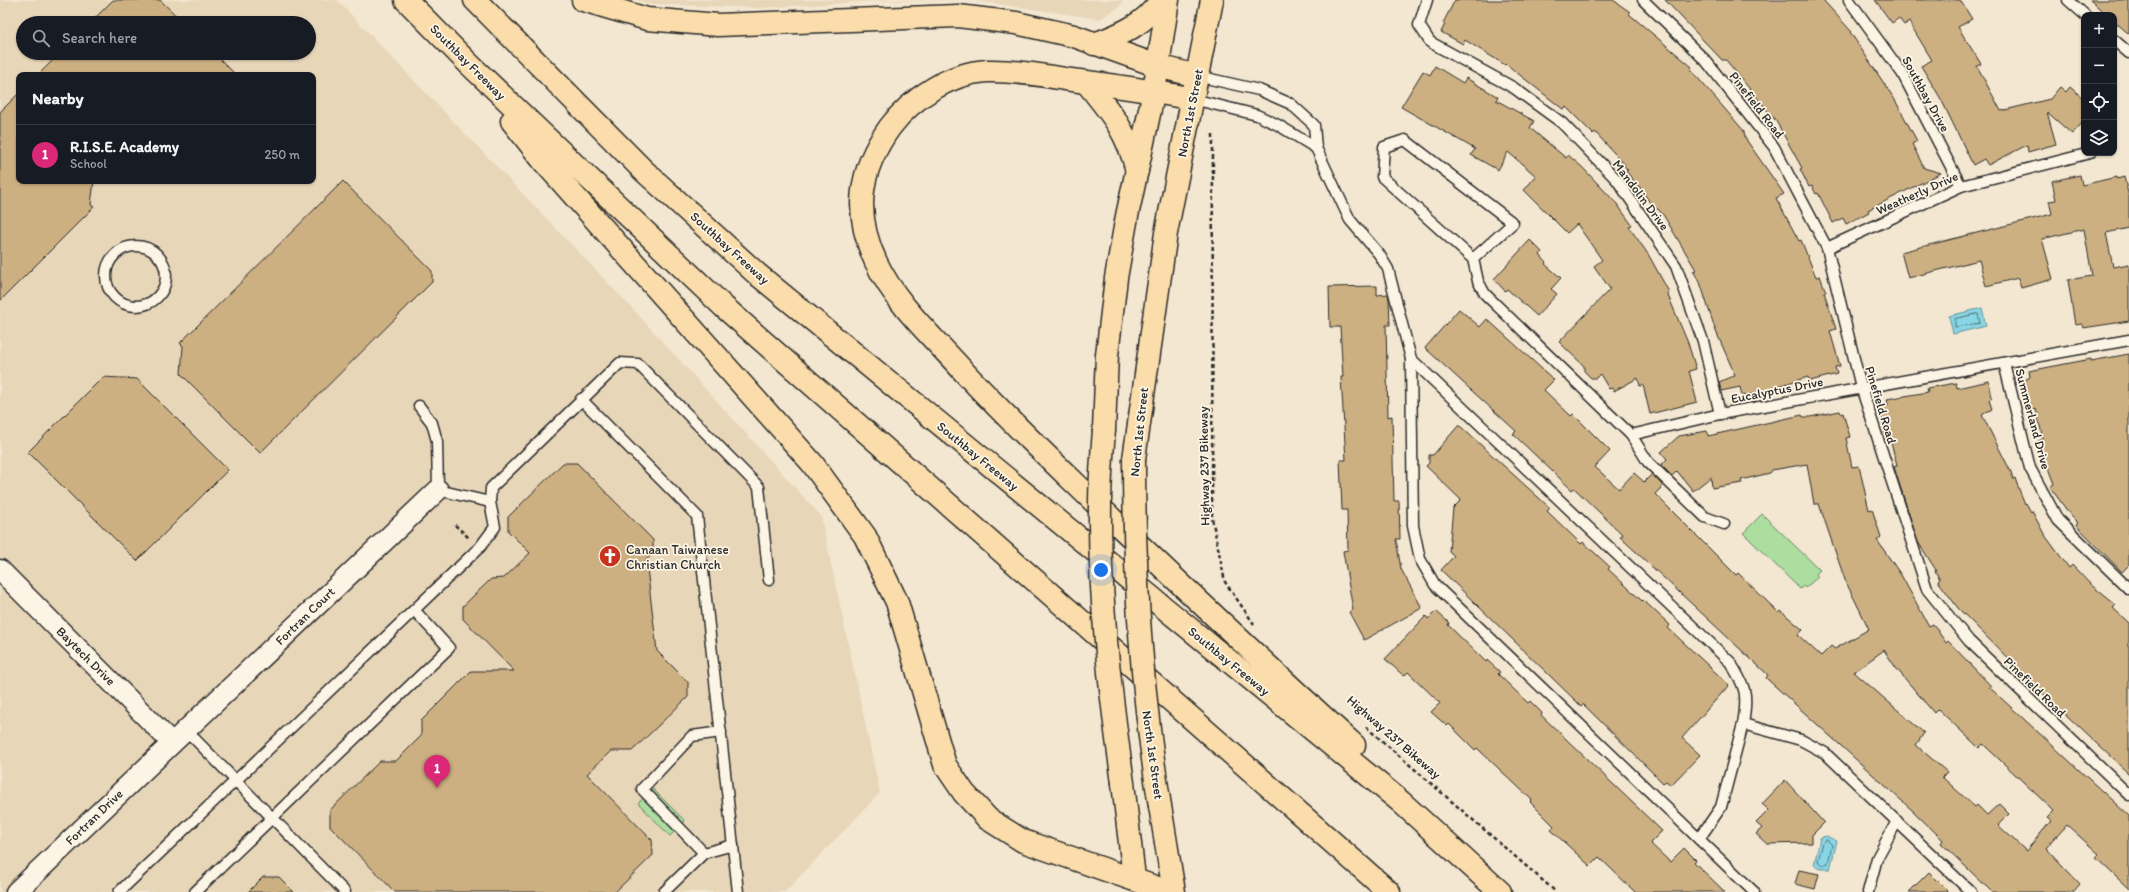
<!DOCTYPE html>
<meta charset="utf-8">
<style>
body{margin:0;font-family:Itim,sans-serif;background:#242831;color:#f1f3f6}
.controls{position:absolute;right:12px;top:12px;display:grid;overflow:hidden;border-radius:8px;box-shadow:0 1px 3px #0004}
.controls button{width:36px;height:36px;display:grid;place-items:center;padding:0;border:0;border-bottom:1px solid #363941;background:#171b24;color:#f1f3f6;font:20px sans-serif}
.you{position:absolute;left:1101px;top:570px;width:14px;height:14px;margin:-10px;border:3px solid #fff;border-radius:50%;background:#1a73e8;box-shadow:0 0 0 6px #1a73e833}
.badge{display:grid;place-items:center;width:26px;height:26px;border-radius:50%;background:#db2777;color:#fff;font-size:13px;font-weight:700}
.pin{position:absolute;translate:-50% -33px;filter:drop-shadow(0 1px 2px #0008)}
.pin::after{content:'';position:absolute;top:21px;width:14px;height:12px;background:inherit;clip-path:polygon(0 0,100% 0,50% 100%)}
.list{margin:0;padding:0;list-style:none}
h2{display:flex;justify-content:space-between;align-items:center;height:52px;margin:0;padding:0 16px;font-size:17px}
h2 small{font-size:13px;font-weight:400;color:#9ea1a6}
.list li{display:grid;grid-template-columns:26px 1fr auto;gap:12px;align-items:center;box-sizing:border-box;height:60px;padding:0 16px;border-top:1px solid #363941}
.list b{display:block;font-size:15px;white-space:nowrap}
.list p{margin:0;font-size:13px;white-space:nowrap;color:#9ea1a6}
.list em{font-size:13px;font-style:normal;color:#9ea1a6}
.icon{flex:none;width:22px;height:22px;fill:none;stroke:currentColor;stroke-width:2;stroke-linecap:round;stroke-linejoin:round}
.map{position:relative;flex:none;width:2129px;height:892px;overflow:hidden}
.search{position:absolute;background:#171b24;box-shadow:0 1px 3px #0004;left:16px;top:16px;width:300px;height:44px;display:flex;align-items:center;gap:10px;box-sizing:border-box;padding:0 14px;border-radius:22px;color:#9ea1a6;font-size:15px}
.panel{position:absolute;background:#171b24;box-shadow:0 1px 3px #0004;left:16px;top:72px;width:300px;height:112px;border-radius:8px}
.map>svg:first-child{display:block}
</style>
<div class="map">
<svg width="2129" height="892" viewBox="0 0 2129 892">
<rect width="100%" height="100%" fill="#f3e7d1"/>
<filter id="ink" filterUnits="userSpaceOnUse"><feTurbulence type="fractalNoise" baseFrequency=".025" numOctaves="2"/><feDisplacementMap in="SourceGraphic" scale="8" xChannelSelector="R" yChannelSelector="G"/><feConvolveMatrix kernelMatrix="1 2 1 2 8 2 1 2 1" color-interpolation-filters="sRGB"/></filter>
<g filter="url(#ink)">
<g fill="#e8d6b9" fill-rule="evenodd">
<path d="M0,0H337L632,308L821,516L880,793L785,892H0ZM23,23H309V53H23ZM19,75H313V181H19Z"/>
<path d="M637,0H1123L1119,7L1100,19L971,0L875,1L761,8L649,4Z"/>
</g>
<g fill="#abde9f" stroke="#6b8465">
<path d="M1762,514L1820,570L1816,574L1818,577L1805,588L1803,586L1800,589L1743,533Z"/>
<path d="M653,789L685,821L670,836L638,803Z"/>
</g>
<g fill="#88d6e5" stroke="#63929b">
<path d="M1982,308L1986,326L1953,334L1949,316Z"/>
<path d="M1826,836L1837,841L1830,869H1819L1814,865L1820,838Z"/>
</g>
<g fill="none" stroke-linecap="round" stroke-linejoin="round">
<g stroke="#506f75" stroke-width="1">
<path d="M1978,314L1980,323L1955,327V319Z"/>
<path d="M1827,840L1832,845L1828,863L1822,866L1818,861L1823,843Z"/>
</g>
</g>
<g fill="#cdb082" stroke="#2b2b2b" fill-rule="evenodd">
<path d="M113,0H160L184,23H90Z"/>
<path d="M1455,0H1613L1630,12L1629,14L1692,67L1690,69L1744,131L1745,138L1784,194L1776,198L1799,241L1801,240L1816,277L1820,276L1826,292H1824L1836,329L1830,331L1840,366L1835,367L1837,374L1810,381L1808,377L1778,386L1779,389L1742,396L1740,387L1721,391L1719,382L1735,375L1715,329L1700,282L1693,271L1696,270L1664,216L1658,209H1654L1639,186L1638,187L1626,171L1628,170L1624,166L1625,165L1595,132L1593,134L1566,107L1564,110L1506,64L1505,65L1465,40L1463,44L1441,32L1445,24L1443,23Z"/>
<path d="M1665,0H1823L1851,31L1850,32L1895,100L1917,141L1912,144L1924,168L1941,173L1868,210L1869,212L1846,224L1843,218L1833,223L1818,193L1816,194L1812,186L1809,187L1800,169L1802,168L1776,121L1726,60H1722Z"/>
<path d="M1875,0H1960L1972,19L1958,27L1981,64L1977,66L2001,111L2050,99L2060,87L2066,92L2070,87L2084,99V121L2072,134L2047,112L2056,144L2028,152L2027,145L1988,165L1984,159L1973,165L1941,99L1921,66L1932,60L1909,22L1904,25L1899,18L1892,23Z"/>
<path d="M2090,0H2129V34L2114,21V15H2107Z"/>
<path d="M60,53H214L236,75H38Z"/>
<path d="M1435,66L1463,83L1466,78L1498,97L1496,100L1534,121L1530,128L1566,158L1568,155L1582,167L1617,204L1632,225L1629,227L1648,254L1669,292L1667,293L1688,343L1696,369L1689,371L1697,402L1650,414L1643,385L1640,386L1638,378L1614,391L1612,388L1609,389L1600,374L1596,378H1591L1584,371V366L1559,342L1610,289L1594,266L1602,260L1577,224L1567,233L1524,190L1536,176L1508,152L1498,170L1471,155L1475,149L1401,107L1423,71L1430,75Z"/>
<path d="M19,93V181H94L91,205L94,207L0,301V112Z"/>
<path d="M2080,175L2082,185L2117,177V179L2124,177L2129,197V228L2106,233L2113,267L2129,264V321L2083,328L2082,324L2075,325L2068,280L2092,276L2084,229L2042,239L2053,279L2021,288L2018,278L1986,286L1979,260L1908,278L1901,252L2052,214L2049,201L2056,200L2052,181Z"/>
<path d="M343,181L432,271V282L260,453L181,374L183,346L180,343Z"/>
<path d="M1530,240L1542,252L1540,255L1546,262L1545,264L1561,278L1551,289L1557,294L1537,316L1507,289L1505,291L1494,279Z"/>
<path d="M1377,286V295L1388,294L1389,300L1390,325H1386L1388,417L1392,416L1394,501H1399L1400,539H1396L1401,569L1422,608L1364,640L1349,612L1353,610L1343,551L1348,550L1347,510H1342L1340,460H1346L1341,377H1343L1340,327H1330L1329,287Z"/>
<path d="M1459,309L1480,327L1487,319L1554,380L1544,390L1571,416L1573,414L1610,451L1595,467L1619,489L1634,473L1644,482L1652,474L1663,486L1655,494L1736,575L1738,573L1779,613L1781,611L1803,630L1798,635L1821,656L1831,646L1835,649L1869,629L1845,580L1819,504H1814L1807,464L1772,470L1770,473L1741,480L1742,483L1712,488L1711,477L1693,491L1677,471L1672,476L1661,465L1667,459L1661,452L1679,436L1707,431L1708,436L1802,415L1803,417H1810L1840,411L1841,414L1843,413L1850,437L1846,438L1852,467L1859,466L1869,510L1872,509L1881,537L1877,540L1901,575L1929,626L1933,624L1946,643L1948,641L1991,686L1989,687L2129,816V889L2096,858L2099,854L2067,825L2046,848L2080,884L2073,892H1992L1941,843L1943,840L1913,811L1766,678L1768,675L1620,537L1623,535L1574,488L1572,490L1513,434L1516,431L1425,348ZM1884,650L1896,668L1934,713L1938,709L1979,748L1983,744L2054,811L2047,818L2051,821L2026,851L1998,825L2009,814L1999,804L1987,815L1977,805L1975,807L1942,777L1947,772L1916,745L1924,733L1854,672Z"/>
<path d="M2129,354V565L2122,572L2076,525L2078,523L2071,516L2050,487L2054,484L2038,441L2043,439L2036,409L2029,411L2023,381L2030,377L2029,371L2091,359V361Z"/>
<path d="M103,377L137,379L228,470L137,561L28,452Z"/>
<path d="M1989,381L1992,398L1989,400L1992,409L1982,415L2011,472L2013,479L2015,478L2017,484L2025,504L2026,503L2031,512L2032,511L2044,534L2069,568L2072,565L2090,584L2116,605L2113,608L2129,623V774L2063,712L2062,713L1958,608L1938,581L1940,579L1935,571L1936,570L1918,542L1894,467L1897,466L1890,439L1886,440L1880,407L1888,405L1887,399L1928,392L1927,388L1956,383L1957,388Z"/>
<path d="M1459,425L1550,508L1547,511L1581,544L1583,542L1610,567L1608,569L1642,601L1643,600L1670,625L1668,628L1729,685L1682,738L1700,755L1671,785L1666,781L1663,783L1583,704L1581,706L1441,570L1454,556L1449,551L1453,508L1461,500L1426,466L1429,463V455H1433Z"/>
<path d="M563,463H577L653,540V554L646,560L657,651L688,682V697L632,751H611L587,774L652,840L653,855L615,892H395L330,826V810L380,761H396L421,736V721L471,671H514L463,619V606L491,579L504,578L530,553L508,531V517Z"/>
<path d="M1436,611L1449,623L1448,625L1486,662L1487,660L1500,672L1498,674L1528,703L1530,701L1542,713L1541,715L1662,831L1650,843L1670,862L1684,848L1696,860L1694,862L1725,892H1635L1599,857L1590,866L1551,830L1554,826L1530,802L1532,800L1477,748L1475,750L1449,724L1447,726L1431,712L1440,703L1408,672L1404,676L1385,659L1426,616L1428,619Z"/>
<path d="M1785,780L1824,823L1812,835V843L1767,844L1756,834L1762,828L1756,823L1769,810L1762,804Z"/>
<path d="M1799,870L1819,874L1815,889L1795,884Z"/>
<path d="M1929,872L1949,892H1909Z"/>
<path d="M263,877H279L294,892H248Z"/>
</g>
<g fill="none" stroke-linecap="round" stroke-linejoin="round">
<g stroke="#2b2b2b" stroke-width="13">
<g id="lane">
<path d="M1427,0L1419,25L1430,42L1514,88L1562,123L1617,180L1676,266L1703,341L1720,414"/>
<path d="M1643,0L1706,61L1774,147L1827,248L1861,387L1927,589L1969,641L2129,795"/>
<path d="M1849,0L1902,73L1961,186"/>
<path d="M2068,0L2085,15"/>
<path d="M2114,40L2129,53"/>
<path d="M1197,76L1259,90L1291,104L1314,125L1316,148L1350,220L1379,254L1388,269L1411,359L1413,526L1420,559L1435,585L1754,892"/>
<path d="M1193,99L1257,115L1278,125L1316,148"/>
<circle cx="136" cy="276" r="30"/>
<path d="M1827,248L1961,186L2090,153"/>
<path d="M1473,259L1513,223L1405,140L1384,147L1382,177L1473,259L1478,281L1485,294L1631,435L1720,414L2129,340"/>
<path d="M1411,359L1730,662C1746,687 1748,694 1743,724L1801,740L1825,753L1971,892"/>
<path d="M2004,363L2030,468L2058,520L2129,589"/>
<path d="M581,399L697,516L738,892"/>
<path d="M419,406L432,423L437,441L438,490L490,502"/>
<path d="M1631,435L1648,462L1705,517L1724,524"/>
<path d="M186,730L345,892"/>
<path d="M1699,839L1721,807L1743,724"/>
<path d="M704,853L642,789L692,736L721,732"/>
<path d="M119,892L480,547L495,527L490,502L491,488L620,363L638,364L759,487L769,580"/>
<path d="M195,892L449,648L415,611"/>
<path d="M664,892L704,853L733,845"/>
<path d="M1868,892L1877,858L1897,821"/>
</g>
</g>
<g stroke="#2b2b2b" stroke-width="23">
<g id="street">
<path d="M0,570L172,743"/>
<path d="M16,892L438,490"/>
</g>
</g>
<g stroke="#2b2b2b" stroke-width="25">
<g id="primary">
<path d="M1104,430L1107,355L1116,278L1127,216L1154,91L1168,0"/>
<path d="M1134,459L1166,233L1212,0"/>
<path d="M1123,783L1134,878"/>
<path d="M1160,806L1174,892"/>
</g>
</g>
<g stroke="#2b2b2b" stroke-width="25">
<g id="highway">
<path d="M406,0L469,64L724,307L1389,892"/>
<path d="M475,0L643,170L757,274L1401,802L1500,892"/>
<path d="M583,0L647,19L718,25L958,16L1016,23L1074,36L1158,66L1197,76"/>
<path d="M1094,44C1120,35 1146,24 1161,0"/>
<path d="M1086,82C1111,113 1127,131 1137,171"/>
<path d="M1193,99C1155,91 1117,86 1079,81C1049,77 1018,70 987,71C950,73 912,98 890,127C859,170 853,213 876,262C896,305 935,339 966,374C1013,425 1064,472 1113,520C1193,596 1272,671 1354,745"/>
<path d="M512,121L545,163L812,463L865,536L897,602L945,765L964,793L988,819L1023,841L1169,892"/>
</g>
</g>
<g stroke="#2b2b2b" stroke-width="2.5" stroke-dasharray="4 3" stroke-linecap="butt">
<path d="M1213,134L1212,518L1225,582L1254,624"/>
<path d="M455,525L469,538"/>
<path d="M1366,727L1556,892"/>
</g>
<use href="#lane" stroke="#fcf5e5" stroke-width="10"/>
<use href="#street" stroke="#fcf5e5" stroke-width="20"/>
<use href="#primary" stroke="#faddab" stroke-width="22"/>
<use href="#highway" stroke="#faddab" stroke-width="22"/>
<g stroke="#2b2b2b" stroke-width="25" stroke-linecap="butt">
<g id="primary-bridge">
<path d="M1104,430C1102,455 1100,480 1100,505C1099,598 1110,691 1123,783"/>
<path d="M1134,459C1134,576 1141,691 1160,806"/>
</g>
</g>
<use href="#primary-bridge" stroke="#faddab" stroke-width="22"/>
</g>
</g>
<defs>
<g id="church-disc" transform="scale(1.15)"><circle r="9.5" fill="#c8321e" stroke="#fcf5e5"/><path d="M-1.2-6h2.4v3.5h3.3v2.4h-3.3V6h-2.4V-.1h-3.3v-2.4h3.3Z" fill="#fff"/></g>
</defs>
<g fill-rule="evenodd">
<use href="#church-disc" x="610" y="556"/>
</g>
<g text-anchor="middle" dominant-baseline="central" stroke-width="3.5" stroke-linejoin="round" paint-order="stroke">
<g font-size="13" fill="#2b2b2b" stroke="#fcf5e5">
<text transform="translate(468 62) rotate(45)">Southbay Freeway</text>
<text transform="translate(1926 94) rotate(61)">Southbay Drive</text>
<text transform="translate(1757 105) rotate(52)">Pinefield Road</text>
<text transform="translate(1190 113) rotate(-79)">North 1st Street</text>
<text transform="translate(1917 193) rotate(-24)">Weatherly Drive</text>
<text transform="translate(1641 195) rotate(53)">Mandolin Drive</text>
<text transform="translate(730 248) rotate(42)">Southbay Freeway</text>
<text transform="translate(1777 390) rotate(-11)">Eucalyptus Drive</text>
<text transform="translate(1881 405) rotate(73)">Pinefield Road</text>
<text transform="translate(2033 419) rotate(75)">Summerland Drive</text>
<text transform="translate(1139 432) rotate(-84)">North 1st Street</text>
<text transform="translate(978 456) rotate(39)">Southbay Freeway</text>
<text transform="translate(1204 466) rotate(-91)">Highway 237 Bikeway</text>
<text transform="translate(305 616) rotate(-44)">Fortran Court</text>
<text transform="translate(86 656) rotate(45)">Baytech Drive</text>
<text transform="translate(1229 661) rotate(39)">Southbay Freeway</text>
<text transform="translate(2035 687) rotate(44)">Pinefield Road</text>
<text transform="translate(1394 737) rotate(41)">Highway 237 Bikeway</text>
<text transform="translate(1153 755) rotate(82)">North 1st Street</text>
<text transform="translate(94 817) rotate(-44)">Fortran Drive</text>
</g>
<g font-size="13" fill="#2b2b2b" stroke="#fcf5e5" text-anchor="start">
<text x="626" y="549">Canaan Taiwanese<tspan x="626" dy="15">Christian Church</tspan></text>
</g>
</g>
</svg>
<div class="controls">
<button>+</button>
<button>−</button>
<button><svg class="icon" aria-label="locate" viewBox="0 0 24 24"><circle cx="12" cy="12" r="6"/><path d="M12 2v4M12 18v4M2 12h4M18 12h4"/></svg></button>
<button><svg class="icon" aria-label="layers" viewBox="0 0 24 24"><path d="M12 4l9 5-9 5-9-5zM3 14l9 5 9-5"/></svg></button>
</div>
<div class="you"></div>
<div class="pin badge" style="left:437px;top:788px">1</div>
<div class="search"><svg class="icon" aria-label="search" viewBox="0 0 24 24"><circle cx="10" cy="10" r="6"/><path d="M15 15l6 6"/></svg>Search here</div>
<section class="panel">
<h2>Nearby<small></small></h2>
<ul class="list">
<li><span class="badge">1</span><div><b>R.I.S.E. Academy</b><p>School</p></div><em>250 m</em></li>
</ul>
</section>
</div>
